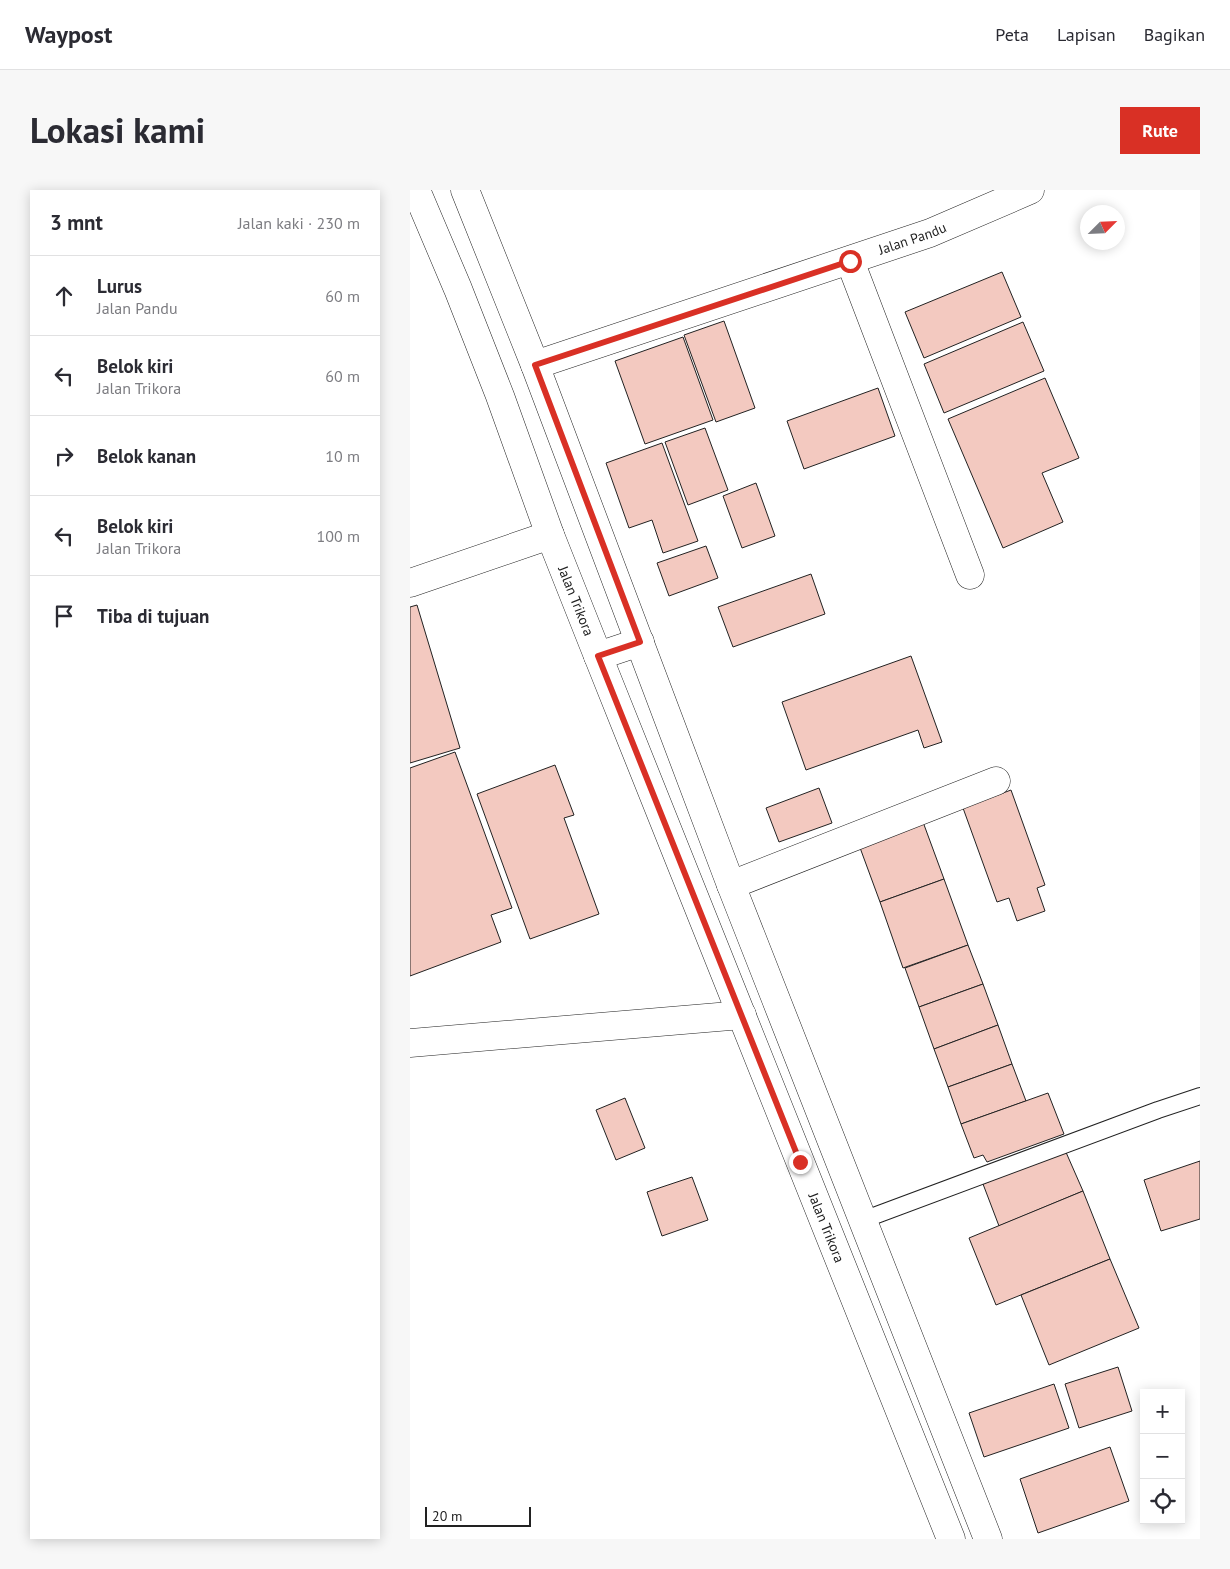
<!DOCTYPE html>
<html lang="id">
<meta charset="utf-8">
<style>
body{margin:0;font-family:"PT Sans",sans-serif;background:#f7f7f7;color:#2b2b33}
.controls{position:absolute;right:15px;bottom:15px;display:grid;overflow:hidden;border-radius:0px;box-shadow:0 2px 12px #0003}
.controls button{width:45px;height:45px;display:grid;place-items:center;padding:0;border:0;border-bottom:1px solid #e1e1e2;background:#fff;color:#2b2b33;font:25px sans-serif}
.compass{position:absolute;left:670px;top:15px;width:45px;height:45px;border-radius:50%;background:#fff;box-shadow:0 2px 12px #0003;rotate:66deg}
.scale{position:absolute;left:15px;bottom:12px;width:106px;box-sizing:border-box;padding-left:5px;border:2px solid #222;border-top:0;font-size:14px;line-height:18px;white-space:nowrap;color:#222;-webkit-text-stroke:4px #fff;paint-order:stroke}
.stop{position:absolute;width:15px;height:15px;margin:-11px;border:4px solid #d93025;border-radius:50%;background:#fff}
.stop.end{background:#d93025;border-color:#fff;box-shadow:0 1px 5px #0008}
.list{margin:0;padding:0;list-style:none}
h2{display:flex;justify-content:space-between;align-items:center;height:65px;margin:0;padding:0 20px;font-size:21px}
h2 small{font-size:16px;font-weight:400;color:#7c7c81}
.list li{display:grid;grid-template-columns:32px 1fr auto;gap:15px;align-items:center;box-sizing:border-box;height:80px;padding:0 20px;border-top:1px solid #e1e1e2}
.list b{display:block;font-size:19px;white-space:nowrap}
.list p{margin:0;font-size:16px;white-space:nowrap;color:#7c7c81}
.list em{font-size:16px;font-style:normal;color:#7c7c81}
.icon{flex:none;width:28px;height:28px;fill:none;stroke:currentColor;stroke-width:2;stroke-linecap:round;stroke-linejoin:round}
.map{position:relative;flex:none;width:790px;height:1349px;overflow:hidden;border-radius:0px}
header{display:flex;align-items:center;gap:30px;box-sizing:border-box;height:70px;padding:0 25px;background:#fff;border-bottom:1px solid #e1e1e2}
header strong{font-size:24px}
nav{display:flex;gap:28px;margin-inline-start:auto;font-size:18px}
.intro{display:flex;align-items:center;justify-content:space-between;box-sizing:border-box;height:120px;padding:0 30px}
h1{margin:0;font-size:35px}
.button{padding:12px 22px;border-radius:0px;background:#d93025;color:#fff;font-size:18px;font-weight:700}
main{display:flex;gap:30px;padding:0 30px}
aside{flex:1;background:#fff;border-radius:0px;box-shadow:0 2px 12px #0003}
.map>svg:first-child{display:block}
</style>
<header>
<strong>Waypost</strong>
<nav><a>Peta</a><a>Lapisan</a><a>Bagikan</a></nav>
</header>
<div class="intro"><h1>Lokasi kami</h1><a class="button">Rute</a></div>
<main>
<aside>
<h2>3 mnt<small>Jalan kaki · 230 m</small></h2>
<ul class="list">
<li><svg class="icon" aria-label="ahead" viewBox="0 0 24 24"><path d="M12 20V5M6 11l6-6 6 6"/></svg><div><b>Lurus</b><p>Jalan Pandu</p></div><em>60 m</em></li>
<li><svg class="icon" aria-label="left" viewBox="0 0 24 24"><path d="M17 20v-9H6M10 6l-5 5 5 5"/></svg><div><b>Belok kiri</b><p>Jalan Trikora</p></div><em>60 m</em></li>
<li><svg class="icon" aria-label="right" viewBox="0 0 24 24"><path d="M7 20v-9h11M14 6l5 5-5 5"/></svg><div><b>Belok kanan</b></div><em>10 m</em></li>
<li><svg class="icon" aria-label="left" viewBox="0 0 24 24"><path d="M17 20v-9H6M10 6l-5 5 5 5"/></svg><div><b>Belok kiri</b><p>Jalan Trikora</p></div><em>100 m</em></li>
<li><svg class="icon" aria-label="arrive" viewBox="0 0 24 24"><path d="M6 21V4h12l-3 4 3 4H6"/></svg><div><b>Tiba di tujuan</b></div></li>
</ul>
</aside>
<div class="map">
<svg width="790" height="1349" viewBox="0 0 790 1349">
<rect width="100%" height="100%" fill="#fff"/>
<g fill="#f3c9c0" stroke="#222">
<path d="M592,82L611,127L514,168L495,122Z"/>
<path d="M314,131L345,218L306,232L274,145Z"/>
<path d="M613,132L634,181L534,223L514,174Z"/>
<path d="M273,147L303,230L235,254L205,171Z"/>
<path d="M635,188L669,268L632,283L653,332L593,358L538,229Z"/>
<path d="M468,198L485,246L394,279L377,231Z"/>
<path d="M295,238L318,300L278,315L255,252Z"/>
<path d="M252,253L288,351L253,363L242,330L219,338L196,273Z"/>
<path d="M346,293L365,346L332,358L313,306Z"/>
<path d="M296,356L308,388L259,406L247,373Z"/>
<path d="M401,384L415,424L323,457L308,417Z"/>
<path d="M7,415L50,558L0,573V417Z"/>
<path d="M501,466L532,552L514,558L508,540L396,580L372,512Z"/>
<path d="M45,562L102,718L81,725L91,752L0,786V578Z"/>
<path d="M145,575L164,625L154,628L189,724L120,749L67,604Z"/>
<path d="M409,598L422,633L369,652L356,618Z"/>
<path d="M601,600L635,695L627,698L635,721L607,731L599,708L587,712L553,618Z"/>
<path d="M513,632L534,689L470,712L449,655Z"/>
<path d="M534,689L558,755L493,778L470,712Z"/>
<path d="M558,755L573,794L509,817L495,778Z"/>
<path d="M573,794L588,835L524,859L509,817Z"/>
<path d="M588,835L602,874L538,897L524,859Z"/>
<path d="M602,874L616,911L551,934L538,897Z"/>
<path d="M638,903L654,944L577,972L573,965L564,968L551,934Z"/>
<path d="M215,908L235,958L206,970L186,920Z"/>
<path d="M655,960L673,1001L589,1036L573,994Z"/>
<path d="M790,971V1029L751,1041L734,990Z"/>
<path d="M282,987L298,1030L252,1046L237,1002Z"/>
<path d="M673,1001L700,1069L586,1115L559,1048Z"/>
<path d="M700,1069L729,1138L639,1175L611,1105Z"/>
<path d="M708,1177L722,1221L669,1238L655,1194Z"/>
<path d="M644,1194L659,1238L574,1267L559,1223Z"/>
<path d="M700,1257L719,1311L628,1343L610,1289Z"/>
</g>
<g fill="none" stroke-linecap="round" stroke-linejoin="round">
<g stroke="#222" stroke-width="18">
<path id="service" d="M453,1030L748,920L790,906"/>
</g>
<g stroke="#222" stroke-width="29">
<g id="minor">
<path d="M440,71L560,385"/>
<path d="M0,393L140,345"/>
<path d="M321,695L586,591"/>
<path d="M0,853L332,825"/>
</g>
</g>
<g stroke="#222" stroke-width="29">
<g id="tertiary">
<path id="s1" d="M125,175L520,43L620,0"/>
</g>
</g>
<g stroke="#222" stroke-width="29">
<g id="primary">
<path id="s2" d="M6,0L48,99L90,206L140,345L188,466L541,1349"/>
<path d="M55,0L125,175L321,695L578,1349"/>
<path d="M188,466L230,452"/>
</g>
</g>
<use href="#service" stroke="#fff" stroke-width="16"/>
<use href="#minor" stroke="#fff" stroke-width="28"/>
<use href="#tertiary" stroke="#fff" stroke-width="28"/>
<use href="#primary" stroke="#fff" stroke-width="28"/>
</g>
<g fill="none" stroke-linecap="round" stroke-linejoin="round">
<path stroke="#d93025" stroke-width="6" d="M390,972L188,466L230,452L125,175L440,71"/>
</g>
<g text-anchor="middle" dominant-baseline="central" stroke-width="4" stroke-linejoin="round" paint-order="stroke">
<g font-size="14" fill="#222" stroke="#fff">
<text stroke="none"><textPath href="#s1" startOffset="398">Jalan Pandu</textPath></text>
<text stroke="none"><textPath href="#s2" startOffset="441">Jalan Trikora</textPath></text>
<text stroke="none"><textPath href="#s2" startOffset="1116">Jalan Trikora</textPath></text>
</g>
</g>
</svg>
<div class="controls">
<button>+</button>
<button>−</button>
<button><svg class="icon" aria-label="locate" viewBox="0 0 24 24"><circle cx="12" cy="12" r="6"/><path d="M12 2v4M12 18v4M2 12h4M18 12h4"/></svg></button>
</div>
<svg class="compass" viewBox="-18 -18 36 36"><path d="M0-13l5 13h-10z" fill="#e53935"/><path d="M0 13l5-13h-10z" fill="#7c7c81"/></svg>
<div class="scale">20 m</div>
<div class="stop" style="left:440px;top:71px"></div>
<div class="stop end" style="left:390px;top:972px"></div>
</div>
</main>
